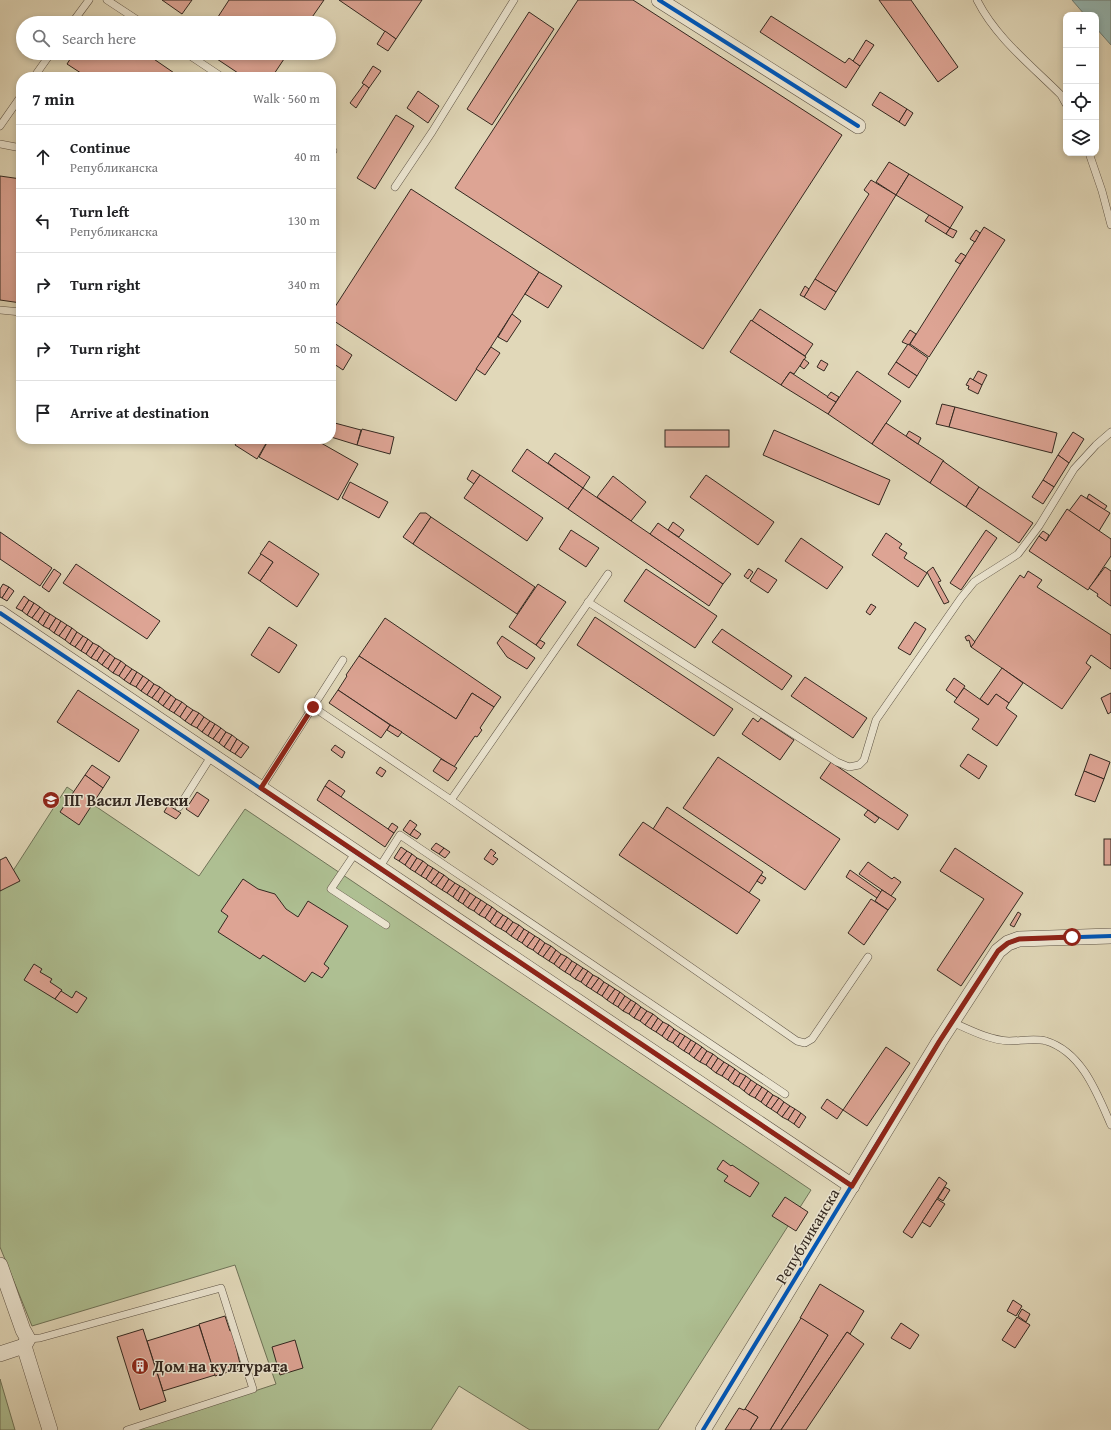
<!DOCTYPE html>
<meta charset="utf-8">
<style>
body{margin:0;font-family:"Gentium Book Plus",serif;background:#f2f2f2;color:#202124}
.controls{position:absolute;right:12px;top:12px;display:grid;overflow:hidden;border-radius:8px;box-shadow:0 2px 6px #0003}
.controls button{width:36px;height:36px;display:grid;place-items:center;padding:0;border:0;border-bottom:1px solid #e0e0e0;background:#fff;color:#202124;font:20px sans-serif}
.stop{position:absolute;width:12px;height:12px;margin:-9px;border:3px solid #8f2418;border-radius:50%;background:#fff}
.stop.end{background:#8f2418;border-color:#fff;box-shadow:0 1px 4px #0008}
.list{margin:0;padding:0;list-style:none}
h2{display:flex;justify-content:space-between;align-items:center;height:52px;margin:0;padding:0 16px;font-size:17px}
h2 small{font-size:13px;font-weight:400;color:#757577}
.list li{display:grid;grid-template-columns:26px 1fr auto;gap:12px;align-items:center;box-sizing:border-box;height:64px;padding:0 16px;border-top:1px solid #e0e0e0}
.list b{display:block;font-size:15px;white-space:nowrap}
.list p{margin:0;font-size:13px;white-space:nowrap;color:#757577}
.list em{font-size:13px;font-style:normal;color:#757577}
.icon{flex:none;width:22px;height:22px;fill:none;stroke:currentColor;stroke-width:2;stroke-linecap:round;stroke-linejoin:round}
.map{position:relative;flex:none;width:1111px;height:1430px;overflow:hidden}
.search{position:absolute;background:#fff;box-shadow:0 2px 6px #0003;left:16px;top:16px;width:320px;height:44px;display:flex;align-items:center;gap:10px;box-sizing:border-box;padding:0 14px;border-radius:22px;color:#757577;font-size:15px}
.panel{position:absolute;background:#fff;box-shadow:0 2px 6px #0003;left:16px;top:72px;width:320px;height:372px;border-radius:16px}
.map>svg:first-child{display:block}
</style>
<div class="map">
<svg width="1111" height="1430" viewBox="0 0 1111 1430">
<rect width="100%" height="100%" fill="#e1d8b9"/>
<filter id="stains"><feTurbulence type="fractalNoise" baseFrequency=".005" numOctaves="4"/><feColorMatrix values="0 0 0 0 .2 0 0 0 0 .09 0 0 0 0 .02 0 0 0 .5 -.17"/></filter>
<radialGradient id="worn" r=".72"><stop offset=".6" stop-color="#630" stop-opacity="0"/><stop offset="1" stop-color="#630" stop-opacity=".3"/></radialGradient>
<g fill="#aebf92" stroke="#707459">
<path d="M67,787L199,876L245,809L811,1190L658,1430H530L459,1386L431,1430H136L276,1384L235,1265L32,1326L0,1247V891Z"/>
<path d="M0,1379L15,1430H0Z"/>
</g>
<path fill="#95b9b5" stroke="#6e7f79" d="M1072,0H1111V45L1096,28V15H1085Z"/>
<g fill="#dda494" stroke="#332820">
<path d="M162,0H192L182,14Z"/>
<path d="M229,0H324L308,23H214Z"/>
<path d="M339,0H422L396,39Z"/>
<path d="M578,0H633L842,135L703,349L455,188Z"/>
<path d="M879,0H911L958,67L938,82Z"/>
<path d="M529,12L554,29L492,125L467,109Z"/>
<path d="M771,16L845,63L849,58L860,66L846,88L760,32Z"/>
<path d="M385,31L396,39L388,51L377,44Z"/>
<path d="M866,40L874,45L860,66L853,61Z"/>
<path d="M74,53H145L180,77H87L67,64Z"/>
<path d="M208,53H288L272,77H244Z"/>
<path d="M373,66L381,71L369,88L362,83Z"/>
<path d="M364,84L369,88L356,108L350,103Z"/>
<path d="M418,91L439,106L428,123L407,108Z"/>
<path d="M880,92L907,109L899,122L872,105Z"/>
<path d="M907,109L913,113L905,126L899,122Z"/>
<path d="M396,115L414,126L375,189L357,178Z"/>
<path d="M889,162L909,174L896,195L876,182Z"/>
<path d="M909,174L963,207L950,228L896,195Z"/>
<path d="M0,176L21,179V303L0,300Z"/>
<path d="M871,180L896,195L836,292L815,279L869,194L864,190Z"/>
<path d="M411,189L539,272L456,401L331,319V313Z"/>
<path d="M929,215L950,228L946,234L925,221Z"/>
<path d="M984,227L1005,240L929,357L910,344Z"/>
<path d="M950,228L957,231L953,238L946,234Z"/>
<path d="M976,230L980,233L975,242L970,239Z"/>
<path d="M961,253L966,256L960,264L955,261Z"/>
<path d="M539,272L562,286L548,308L525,294Z"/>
<path d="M815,279L836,292L825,310L804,297Z"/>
<path d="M805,286L809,289L804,297L800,295Z"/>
<path d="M760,309L813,344L805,356L752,321Z"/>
<path d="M512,314L521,321L507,342L498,337Z"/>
<path d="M751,320L806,357L794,374L790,372L781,385L730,352Z"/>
<path d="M910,330L916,334L909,345L902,342Z"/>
<path d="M331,341L352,355L343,370L331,362Z"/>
<path d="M908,344L928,358L917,376L896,362Z"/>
<path d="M491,347L500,353L485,375L476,369Z"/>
<path d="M804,359L809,363L804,369L800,366Z"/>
<path d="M821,360L828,364L824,371L817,367Z"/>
<path d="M896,362L917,376L909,388L888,374Z"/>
<path d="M857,371L901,401L872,444L828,414Z"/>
<path d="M978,371L987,375L982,385L973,380Z"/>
<path d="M790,372L836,402L828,414L781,385Z"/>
<path d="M970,378L982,385L978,394L968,389L969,386L966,385Z"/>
<path d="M831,392L839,397L836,402L827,397Z"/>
<path d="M942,404L955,407L949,427L936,424Z"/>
<path d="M955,407L1057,433L1052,453L949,427Z"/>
<path d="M331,422L361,430L357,445L331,437Z"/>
<path d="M886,423L944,461L930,483L872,444Z"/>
<path d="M362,429L394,437L390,454L357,445Z"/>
<rect x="665" y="430" width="64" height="17"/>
<path d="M774,430L890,480L879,505L763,455Z"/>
<path d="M909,431L921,438L918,444L906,436Z"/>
<path d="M1073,432L1084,439L1069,463L1058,455Z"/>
<path d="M239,439H250L255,443L258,439H266L268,440L257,459L235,445Z"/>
<path d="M269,439H314L358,464L338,500L259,457Z"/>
<path d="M527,449L583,488L568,509L512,471Z"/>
<path d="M555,453L590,477L583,488L548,463Z"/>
<path d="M1058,455L1069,463L1054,487L1043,480Z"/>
<path d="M943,461L979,487L966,507L930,483Z"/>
<path d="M472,470L480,475L474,484L467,479Z"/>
<path d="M480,475L543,518L527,541L464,498Z"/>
<path d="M706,475L774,522L758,545L690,497Z"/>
<path d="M613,476L646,502L631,521L597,497Z"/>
<path d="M1043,480L1054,487L1043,504L1032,497Z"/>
<path d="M350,482L388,502L379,518L342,498Z"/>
<path d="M979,487L1033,523L1019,543L966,507Z"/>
<path d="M583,488L723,584L709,606L568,509Z"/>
<path d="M1089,494L1107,506L1104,510L1087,498Z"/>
<path d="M1081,495L1110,513L1099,531L1069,511Z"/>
<path d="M1067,509L1111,539V556L1088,590L1029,551L1039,536L1046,541Z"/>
<path d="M420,513H426L431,517L413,544L403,537Z"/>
<path d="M431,517L535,587L517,614L413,544Z"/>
<path d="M673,522L684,530L679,537L668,530Z"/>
<path d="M658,523L731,574L723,584L650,534Z"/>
<path d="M571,530L599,548L586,567L559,549Z"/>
<path d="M986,530L997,538L961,590L950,583Z"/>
<path d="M1043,531L1049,535L1046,541L1039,536Z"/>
<path d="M0,532L52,568L40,586L0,559Z"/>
<path d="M886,533L902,544L899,548L907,553L904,558L927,573L918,587L872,555Z"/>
<path d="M801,538L843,567L827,589L785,561Z"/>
<path d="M269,541L319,574L297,607L260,581L273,562L260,554Z"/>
<path d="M261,554L273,562L260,581L248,573Z"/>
<path d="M76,564L160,621L147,639L63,583Z"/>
<path d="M933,567L941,581L938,582L949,602L944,604L927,572Z"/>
<path d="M1105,567L1111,571V606L1097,596L1098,594L1089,588Z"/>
<path d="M758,568L777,580L768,593L750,581Z"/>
<path d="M54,569L61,574L49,592L42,587Z"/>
<path d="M646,569L717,616L695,648L624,601Z"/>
<path d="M749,569L753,572L748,579L744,576Z"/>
<path d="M1028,571L1042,580L1037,587L1111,635V669L1091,655L1086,663L1091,667L1062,709L971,647L1020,575L1024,578Z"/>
<path d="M3,584L9,587L2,598L0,597V589Z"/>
<path d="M538,584L566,602L536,645L509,627Z"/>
<path d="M9,587L14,591L7,601L2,598Z"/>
<path d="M24,596L29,600L22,611L16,608Z"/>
<path d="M29,600L34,603L27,615L22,611Z"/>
<path d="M34,603L40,607L32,618L27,615Z"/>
<path d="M871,604L876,607L870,615L866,612Z"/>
<path d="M40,607L45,611L38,622L32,618Z"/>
<path d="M45,611L50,614L43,626L38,622Z"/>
<path d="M50,614L56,618L49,629L43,626Z"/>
<path d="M595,617L733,709L714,736L577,645Z"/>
<path d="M56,618L61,621L54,633L49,629Z"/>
<path d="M385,618L501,697L494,707L472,693L456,719L359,656Z"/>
<path d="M61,621L67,625L59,636L54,633Z"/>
<path d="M915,622L926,629L910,655L898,648Z"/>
<path d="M67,625L72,628L65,640L59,636Z"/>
<path d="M269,627L297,645L279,673L251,655Z"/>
<path d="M72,628L77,632L70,644L65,640Z"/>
<path d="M722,629L792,676L782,690L712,642Z"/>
<path d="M77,632L83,636L75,647L70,644Z"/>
<path d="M969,635L975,642L971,647L969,640L967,641L965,637Z"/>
<path d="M83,636L88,639L81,651L75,647Z"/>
<path d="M502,636L535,658L527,669L507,657L497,643Z"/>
<path d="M88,639L93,643L86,654L81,651Z"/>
<path d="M540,640L545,643L541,649L536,645Z"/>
<path d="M93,643L99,646L91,658L86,654Z"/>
<path d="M99,646L104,650L97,661L91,658Z"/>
<path d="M104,650L110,654L102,665L97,661Z"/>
<path d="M110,654L115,658L108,669L102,665Z"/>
<path d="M359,656L456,719L472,693L494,707L480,728L482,730L477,737L475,736L454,767L338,690L347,676L346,675Z"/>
<path d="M115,658L121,661L113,673L108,669Z"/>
<path d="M121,661L126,665L119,676L113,673Z"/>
<path d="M126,665L132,669L124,680L119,676Z"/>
<path d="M1002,668L1023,683L1009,703L996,694L988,705L980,699Z"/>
<path d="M132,669L137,672L130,684L124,680Z"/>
<path d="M137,672L143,676L136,687L130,684Z"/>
<path d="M143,676L149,680L141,691L136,687Z"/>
<path d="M805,677L867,718L853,738L791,696Z"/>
<path d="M954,678L965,686L957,698L946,690Z"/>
<path d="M149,680L154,684L147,695L141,691Z"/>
<path d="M154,684L160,687L152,698L147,695Z"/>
<path d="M160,687L165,691L158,702L152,698Z"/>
<path d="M964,688L988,705L996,694L1009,703L1006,708L1017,716L997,746L972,729L979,719L954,702Z"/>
<path d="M78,690L139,730L119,762L57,722Z"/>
<path d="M338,690L390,725L381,738L329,703Z"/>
<path d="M165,691L171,695L163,706L158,702Z"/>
<path d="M1111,693V712L1108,714L1101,698Z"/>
<path d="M171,695L176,699L169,710L163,706Z"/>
<path d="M176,699L182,702L174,713L169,710Z"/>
<path d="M182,702L187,706L180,717L174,713Z"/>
<path d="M187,706L193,710L185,721L180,717Z"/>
<path d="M193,710L199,713L191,725L185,721Z"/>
<path d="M199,713L204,717L197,728L191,725Z"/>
<path d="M204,717L210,721L202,732L197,728Z"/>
<path d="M753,718L758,722L761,718L794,740L780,760L742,734Z"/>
<path d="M210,721L215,724L208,736L202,732Z"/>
<path d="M215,724L221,728L213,739L208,736Z"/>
<path d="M390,725L402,732L398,737L387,730Z"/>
<path d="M221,728L226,732L219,743L213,739Z"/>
<path d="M226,732L232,735L224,747L219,743Z"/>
<path d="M232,735L237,739L230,751L224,747Z"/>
<path d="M237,739L243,743L235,754L230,751Z"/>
<path d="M243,743L249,747L241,758L235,754Z"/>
<path d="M335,745L345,752L342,758L331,750Z"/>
<path d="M968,754L987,766L979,779L960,766Z"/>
<path d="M1090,754L1110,762L1104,779L1084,771Z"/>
<path d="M718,757L840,839L805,890L683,808Z"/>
<path d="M441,759L457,768L448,781L433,771Z"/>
<path d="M831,762L908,815L898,830L820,778Z"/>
<path d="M92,765L110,777L103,788L85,775Z"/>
<path d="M380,767L386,771L382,777L376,773Z"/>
<path d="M1084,771L1104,779L1095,802L1075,795Z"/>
<path d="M85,775L103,788L79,825L60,812Z"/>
<path d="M329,780L345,791L341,797L325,786Z"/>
<path d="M325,786L394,833L385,847L317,800Z"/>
<path d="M197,792L209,800L198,817L186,809Z"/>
<path d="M168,805L181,813L176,819L164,812Z"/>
<path d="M667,807L763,872L749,893L653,829Z"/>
<path d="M868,810L879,818L875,823L864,815Z"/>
<path d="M410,820L417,825L410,835L403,830Z"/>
<path d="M643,822L760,900L737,934L619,855Z"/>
<path d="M392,823L398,827L394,833L388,829Z"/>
<path d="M414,829L421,834L417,839L410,835Z"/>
<rect x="1104" y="839" width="7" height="26"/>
<path d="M436,843L444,848L439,854L431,849Z"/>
<path d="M401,847L407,851L399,861L394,858Z"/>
<path d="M444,848L450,852L445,858L439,854Z"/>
<path d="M955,848L1023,893L961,986L937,970L984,899L940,871Z"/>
<path d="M491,849L496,853L493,856L498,859L493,865L484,859Z"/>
<path d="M407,851L412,854L405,865L399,861Z"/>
<path d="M412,854L417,858L410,869L405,865Z"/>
<path d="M6,857L20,881L0,891V860Z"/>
<path d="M417,858L423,861L415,872L410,869Z"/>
<path d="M423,861L428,865L421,876L415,872Z"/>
<path d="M868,862L892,879L894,877L901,882L891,896L859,874Z"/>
<path d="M428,865L433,868L426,879L421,876Z"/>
<path d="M433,868L439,872L431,883L426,879Z"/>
<path d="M850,870L881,892L877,898L846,877Z"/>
<path d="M439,872L444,875L436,886L431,883Z"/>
<path d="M444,875L449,879L442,890L436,886Z"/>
<path d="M761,875L766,878L762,884L757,881Z"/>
<path d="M243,879L258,889L275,894L286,909L298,917L308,901L348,926L324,964L329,968L322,978L312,972L305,982L263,955L260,959L218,932L228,916L221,911Z"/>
<path d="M449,879L455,883L447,893L442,890Z"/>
<path d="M455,883L460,886L453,897L447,893Z"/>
<path d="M460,886L465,889L458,901L453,897Z"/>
<path d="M465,889L470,893L463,904L458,901Z"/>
<path d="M882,890L896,899L888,910L875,901Z"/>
<path d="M470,893L476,897L468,908L463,904Z"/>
<path d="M476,897L481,900L474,911L468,908Z"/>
<path d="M871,899L888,910L864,945L848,933Z"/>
<path d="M481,900L487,904L479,915L474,911Z"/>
<path d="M487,904L492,907L485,918L479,915Z"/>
<path d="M492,907L497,911L490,922L485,918Z"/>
<path d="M497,911L503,915L495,926L490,922Z"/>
<path d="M1018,912L1021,914L1014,927L1010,925Z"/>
<path d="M503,915L508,918L501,929L495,926Z"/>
<path d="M508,918L513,922L506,932L501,929Z"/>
<path d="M513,922L519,925L511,936L506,932Z"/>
<path d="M519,925L524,929L517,940L511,936Z"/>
<path d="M524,929L529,932L522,943L517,940Z"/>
<path d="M529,932L535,936L527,947L522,943Z"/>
<path d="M535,936L540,939L533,950L527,947Z"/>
<path d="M540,939L545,943L538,954L533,950Z"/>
<path d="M545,943L551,946L543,957L538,954Z"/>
<path d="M551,946L556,950L549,961L543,957Z"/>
<path d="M556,950L561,954L554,964L549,961Z"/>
<path d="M561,954L567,957L559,968L554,964Z"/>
<path d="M567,957L572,961L565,972L559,968Z"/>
<path d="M572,961L577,964L570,975L565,972Z"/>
<path d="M34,964L42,969L40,972L52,979L50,982L62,990L55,999L24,980Z"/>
<path d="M577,964L583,968L575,979L570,975Z"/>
<path d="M583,968L588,971L581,982L575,979Z"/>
<path d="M588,971L593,975L586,986L581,982Z"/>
<path d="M593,975L599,978L591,989L586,986Z"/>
<path d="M599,978L604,982L597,993L591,989Z"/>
<path d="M604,982L609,985L602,996L597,993Z"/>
<path d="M609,985L615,989L607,1000L602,996Z"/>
<path d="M615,989L620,992L613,1004L607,1000Z"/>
<path d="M61,991L72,998L76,991L87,998L77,1013L55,999Z"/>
<path d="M620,992L625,996L618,1007L613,1004Z"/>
<path d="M625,996L631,1000L623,1011L618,1007Z"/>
<path d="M631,1000L636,1003L629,1014L623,1011Z"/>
<path d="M636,1003L641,1007L634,1018L629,1014Z"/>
<path d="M641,1007L647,1011L640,1021L634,1018Z"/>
<path d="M647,1011L653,1014L645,1025L640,1021Z"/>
<path d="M653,1014L658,1018L651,1029L645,1025Z"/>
<path d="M658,1018L663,1022L656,1032L651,1029Z"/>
<path d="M663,1022L669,1025L662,1036L656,1032Z"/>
<path d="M669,1025L674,1029L667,1040L662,1036Z"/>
<path d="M674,1029L680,1033L673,1043L667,1040Z"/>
<path d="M680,1033L685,1036L678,1047L673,1043Z"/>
<path d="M685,1036L691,1040L684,1051L678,1047Z"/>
<path d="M691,1040L696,1043L689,1054L684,1051Z"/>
<path d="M696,1043L702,1047L694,1058L689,1054Z"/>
<path d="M702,1047L707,1051L700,1062L694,1058Z"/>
<path d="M886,1047L910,1063L867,1126L843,1110Z"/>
<path d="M707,1051L713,1054L706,1065L700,1062Z"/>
<path d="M713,1054L718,1058L711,1069L706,1065Z"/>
<path d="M718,1058L724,1062L716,1073L711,1069Z"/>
<path d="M724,1062L729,1065L722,1076L716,1073Z"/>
<path d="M729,1065L735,1069L728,1080L722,1076Z"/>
<path d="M735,1069L740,1073L733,1084L728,1080Z"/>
<path d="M740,1073L746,1076L739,1087L733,1084Z"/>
<path d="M746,1076L751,1080L744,1091L739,1087Z"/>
<path d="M751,1080L757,1084L749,1095L744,1091Z"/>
<path d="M757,1084L762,1087L755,1098L749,1095Z"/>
<path d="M762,1087L768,1091L761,1102L755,1098Z"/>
<path d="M768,1091L773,1095L766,1106L761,1102Z"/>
<path d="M773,1095L779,1098L771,1109L766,1106Z"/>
<path d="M779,1098L784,1102L777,1113L771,1109Z"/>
<path d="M827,1099L843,1110L837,1119L821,1108Z"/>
<path d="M784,1102L790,1106L782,1117L777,1113Z"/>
<path d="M790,1106L795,1109L788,1120L782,1117Z"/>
<path d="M795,1109L801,1113L794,1124L788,1120Z"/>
<path d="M801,1113L806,1117L799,1128L794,1124Z"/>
<path d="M723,1160L731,1166L732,1165L759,1183L750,1197L724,1181L728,1176L717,1169Z"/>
<path d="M939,1177L947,1183L912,1238L903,1232Z"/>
<path d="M945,1187L950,1190L943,1201L938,1198Z"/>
<path d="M785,1197L808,1212L796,1231L772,1216Z"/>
<path d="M937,1199L945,1204L930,1227L922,1222Z"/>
<path d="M820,1284L864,1311L850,1334L847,1332L781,1430H770L828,1335L800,1318Z"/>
<path d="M1013,1300L1022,1306L1016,1316L1007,1311Z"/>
<path d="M1022,1309L1030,1314L1026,1322L1018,1316Z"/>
<path d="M225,1316L230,1331L232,1330L241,1368L215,1376L199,1324Z"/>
<path d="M1017,1317L1030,1325L1015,1348L1002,1340Z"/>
<path d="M801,1318L828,1335L770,1430H750L758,1417L745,1409Z"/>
<path d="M901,1323L919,1335L910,1349L891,1338Z"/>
<path d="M199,1325L215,1375L163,1391L147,1341Z"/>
<path d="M143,1329L166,1401L140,1410L117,1337Z"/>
<path d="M847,1332L864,1344L861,1348L806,1430H781Z"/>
<path d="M295,1340L303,1368L280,1375L272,1347Z"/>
<path d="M739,1408L744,1410L745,1409L758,1417L750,1430H725Z"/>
</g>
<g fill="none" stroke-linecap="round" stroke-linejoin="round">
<g stroke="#5e5446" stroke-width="8">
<g id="lane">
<path d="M107,0L142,23"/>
<path d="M977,0C996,38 1031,65 1061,95L1066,104"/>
<path d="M72,23L89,0"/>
<path d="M186,53L222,77"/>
<path d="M34,77L51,53"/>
<path d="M0,126L21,96"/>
<path d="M0,144L21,148"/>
<path d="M331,150L333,151"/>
<path d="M1089,153L1102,191L1111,225"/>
<path d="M395,187L432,132L514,0"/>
<path d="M0,310L21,312"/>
<path d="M588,602L837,762L849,767L859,765L864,760L876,720L961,598L974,582L1018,554L1039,526L1074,469L1096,445L1111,432"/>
<path d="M313,707L451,800L797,1041L805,1043L812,1039L868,957"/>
<path d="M261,788L343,660"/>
<path d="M451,800L608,574"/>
<path d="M179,807L212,755"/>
<path d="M356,852L331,889L386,925"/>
<path d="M379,868L400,835L785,1094"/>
<path d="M952,1022C970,1030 989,1040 1009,1041C1020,1041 1035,1038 1046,1041C1082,1052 1097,1093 1111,1125"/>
<path d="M28,1339L40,1338L221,1288L253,1389L127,1430"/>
</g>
</g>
<g stroke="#5e5446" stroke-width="16">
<g id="street">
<path d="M659,0L858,126"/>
<path d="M0,613L852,1186"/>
<path d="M0,1265L23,1330L28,1339L24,1346L50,1430"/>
<path d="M0,1354L24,1346"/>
<path d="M703,1430L939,1042L998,951L1008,943L1019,939L1111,936"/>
</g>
</g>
<use href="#lane" stroke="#ece6d2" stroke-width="7"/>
<use href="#street" stroke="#ece6d2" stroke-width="15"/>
<g stroke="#ece6d2" stroke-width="6">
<g id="cycleway">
<path d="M659,0L858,126"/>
<path d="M0,613L852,1186"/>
<path d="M703,1430L939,1042L998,951L1008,943L1019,939L1111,936"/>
</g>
</g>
<use href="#cycleway" stroke="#0057b8" stroke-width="4"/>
</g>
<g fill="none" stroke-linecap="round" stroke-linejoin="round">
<path stroke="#8f2418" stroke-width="5" d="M313,707L261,788L852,1186L939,1042L998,951L1008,943L1019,939L1072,937"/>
</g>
<defs>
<g id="school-disc" transform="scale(0.9)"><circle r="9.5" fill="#8f2418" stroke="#ece6d2"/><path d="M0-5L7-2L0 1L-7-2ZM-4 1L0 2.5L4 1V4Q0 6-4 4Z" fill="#fff"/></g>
<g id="building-disc" transform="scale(0.9)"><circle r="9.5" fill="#8f2418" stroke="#ece6d2"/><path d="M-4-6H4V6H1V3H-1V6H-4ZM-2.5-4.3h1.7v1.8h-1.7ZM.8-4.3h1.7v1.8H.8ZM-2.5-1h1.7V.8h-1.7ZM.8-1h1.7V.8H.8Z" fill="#fff"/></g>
</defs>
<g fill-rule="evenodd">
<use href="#school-disc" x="51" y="800"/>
<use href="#building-disc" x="140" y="1366"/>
</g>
<g text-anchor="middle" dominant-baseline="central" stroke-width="3" stroke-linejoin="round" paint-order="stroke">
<g font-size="16" font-weight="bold" fill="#332820" stroke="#ece6d2" text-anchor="start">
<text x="64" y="800">ПГ Васил Левски</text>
<text x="153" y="1366">Дом на културата</text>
</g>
<g font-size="16" fill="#332820" stroke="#ece6d2">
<text transform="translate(807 1236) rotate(-59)">Републиканска</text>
</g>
</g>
<rect width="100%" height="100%" filter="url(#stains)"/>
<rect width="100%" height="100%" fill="url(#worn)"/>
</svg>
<div class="controls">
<button>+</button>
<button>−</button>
<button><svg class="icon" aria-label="locate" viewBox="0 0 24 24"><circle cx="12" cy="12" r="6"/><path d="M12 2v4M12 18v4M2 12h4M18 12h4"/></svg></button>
<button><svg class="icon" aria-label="layers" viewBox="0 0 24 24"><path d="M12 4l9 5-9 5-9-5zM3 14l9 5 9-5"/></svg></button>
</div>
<div class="stop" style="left:1072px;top:937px"></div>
<div class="stop end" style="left:313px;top:707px"></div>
<div class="search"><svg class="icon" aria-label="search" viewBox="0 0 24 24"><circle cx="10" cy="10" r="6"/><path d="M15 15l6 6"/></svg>Search here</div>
<section class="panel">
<h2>7 min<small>Walk · 560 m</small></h2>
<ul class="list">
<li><svg class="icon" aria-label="ahead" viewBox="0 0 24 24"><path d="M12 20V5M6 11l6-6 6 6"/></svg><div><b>Continue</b><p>Републиканска</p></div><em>40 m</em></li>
<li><svg class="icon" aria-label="left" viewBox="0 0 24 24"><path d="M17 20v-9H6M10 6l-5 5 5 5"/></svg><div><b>Turn left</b><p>Републиканска</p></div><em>130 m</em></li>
<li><svg class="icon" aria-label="right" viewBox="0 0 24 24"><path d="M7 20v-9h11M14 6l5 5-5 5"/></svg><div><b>Turn right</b></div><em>340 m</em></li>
<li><svg class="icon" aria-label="right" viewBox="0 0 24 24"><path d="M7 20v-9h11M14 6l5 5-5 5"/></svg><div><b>Turn right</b></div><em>50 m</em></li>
<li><svg class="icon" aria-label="arrive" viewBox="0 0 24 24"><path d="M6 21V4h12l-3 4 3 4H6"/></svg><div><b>Arrive at destination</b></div></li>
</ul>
</section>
</div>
